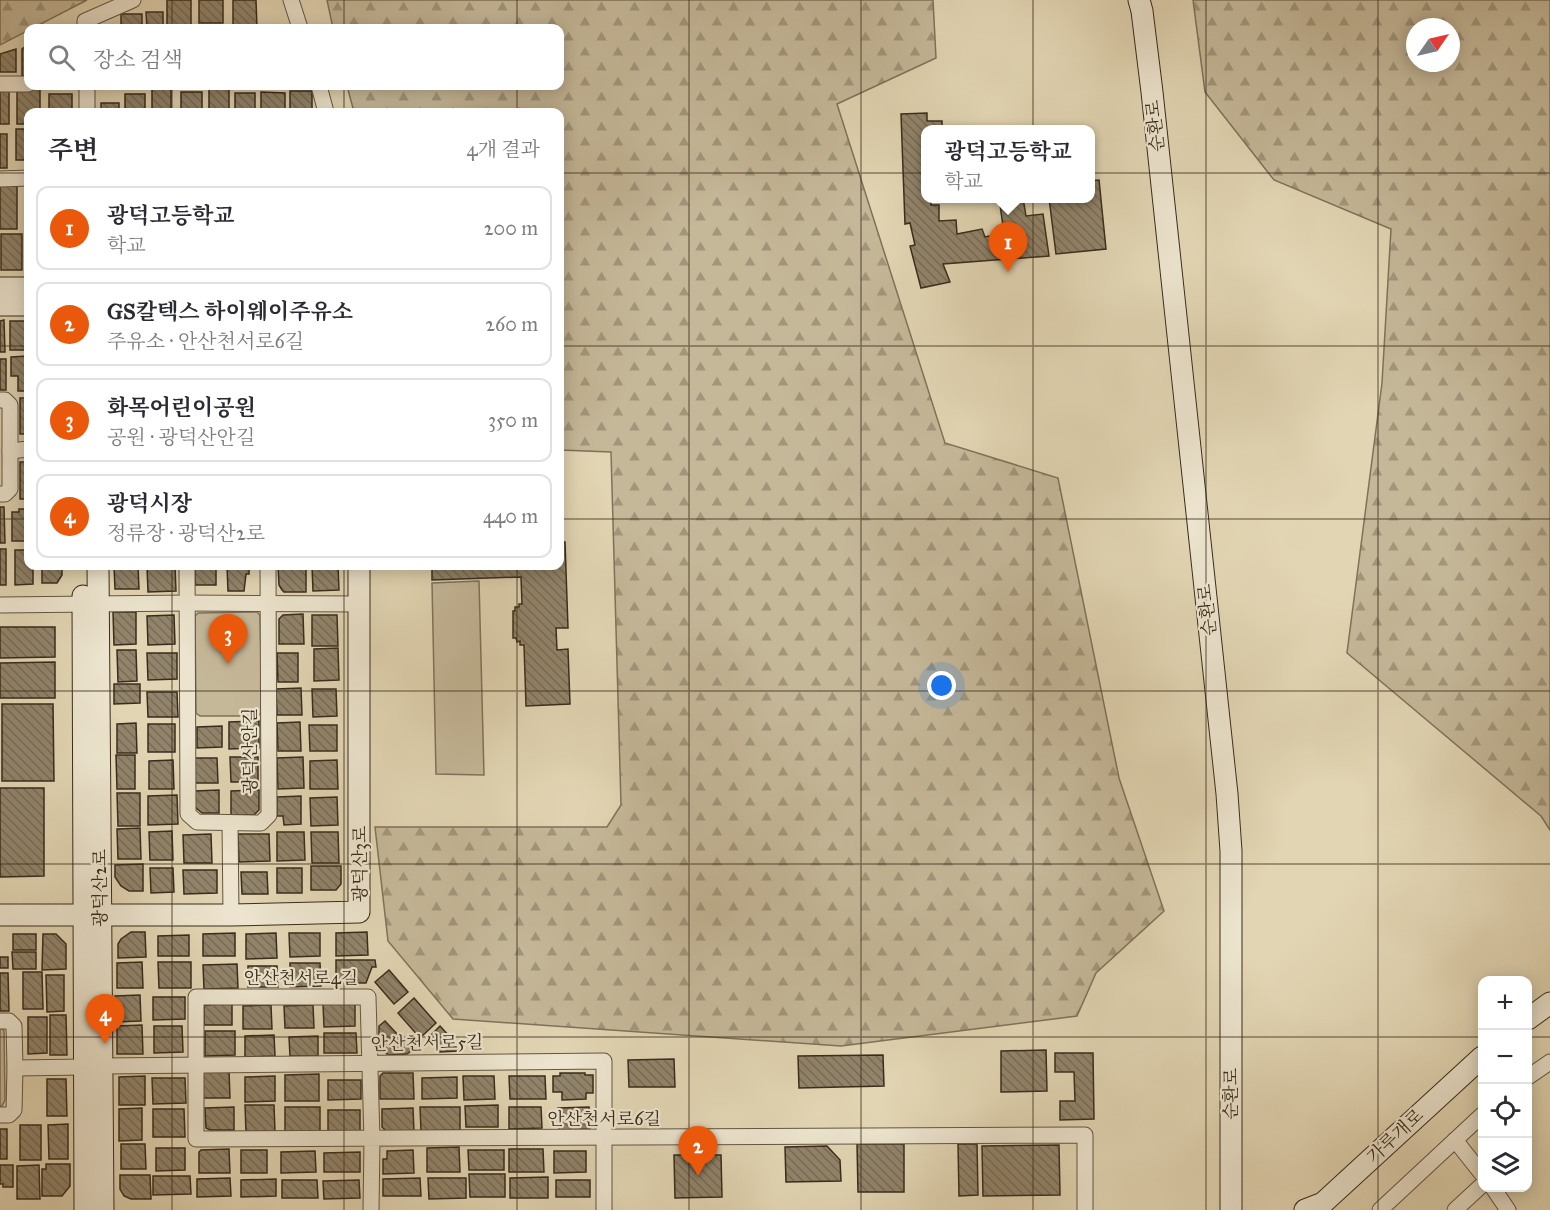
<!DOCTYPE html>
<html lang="ko">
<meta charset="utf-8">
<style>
body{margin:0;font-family:"IM FELL Great Primer","Noto Serif KR",serif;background:#f2f2f3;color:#2b2b33}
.controls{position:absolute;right:18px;bottom:18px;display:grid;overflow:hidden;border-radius:12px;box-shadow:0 3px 15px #0003}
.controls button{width:54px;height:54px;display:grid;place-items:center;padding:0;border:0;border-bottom:2px solid #e1e1e2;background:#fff;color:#2b2b33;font:30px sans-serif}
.compass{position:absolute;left:1406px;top:18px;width:54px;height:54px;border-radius:50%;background:#fff;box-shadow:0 3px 15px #0003;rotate:56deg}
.you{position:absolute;left:942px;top:686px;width:21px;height:21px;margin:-15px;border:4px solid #fff;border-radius:50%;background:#1a73e8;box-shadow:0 0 0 9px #1a73e833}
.badge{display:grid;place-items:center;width:39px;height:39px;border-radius:50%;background:#ea580c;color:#fff;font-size:20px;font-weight:700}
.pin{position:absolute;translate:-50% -50px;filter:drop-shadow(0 2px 3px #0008)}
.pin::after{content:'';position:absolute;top:32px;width:21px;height:18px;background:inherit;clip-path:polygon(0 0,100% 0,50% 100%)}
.popup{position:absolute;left:921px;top:125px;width:174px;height:78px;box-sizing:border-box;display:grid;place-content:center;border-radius:12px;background:#fff;filter:drop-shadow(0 2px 4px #0005);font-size:20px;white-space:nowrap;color:#7c7c81}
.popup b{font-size:22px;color:#2b2b33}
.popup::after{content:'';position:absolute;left:50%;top:100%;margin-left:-12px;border:12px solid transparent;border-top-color:#fff}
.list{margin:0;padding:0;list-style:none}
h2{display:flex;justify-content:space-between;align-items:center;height:78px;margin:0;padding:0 24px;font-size:26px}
h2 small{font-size:20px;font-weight:400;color:#7c7c81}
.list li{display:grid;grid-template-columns:39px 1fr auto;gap:18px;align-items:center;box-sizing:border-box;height:84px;margin:0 12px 12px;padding:0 12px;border:2px solid #e1e1e2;border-radius:12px}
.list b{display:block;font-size:22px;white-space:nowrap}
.list p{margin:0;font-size:20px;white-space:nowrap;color:#7c7c81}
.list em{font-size:20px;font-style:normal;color:#7c7c81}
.icon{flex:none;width:33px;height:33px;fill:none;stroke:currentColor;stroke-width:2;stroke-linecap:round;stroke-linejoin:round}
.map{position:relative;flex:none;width:1550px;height:1210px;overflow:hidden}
.search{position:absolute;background:#fff;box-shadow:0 3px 15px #0003;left:24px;top:24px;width:540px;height:66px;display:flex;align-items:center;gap:15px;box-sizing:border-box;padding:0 21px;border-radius:12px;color:#7c7c81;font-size:22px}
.panel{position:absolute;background:#fff;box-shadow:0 3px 15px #0003;left:24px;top:108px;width:540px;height:462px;border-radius:12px}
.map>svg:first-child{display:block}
</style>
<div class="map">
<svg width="1550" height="1210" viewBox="0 0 1550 1210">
<defs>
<pattern id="forest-firs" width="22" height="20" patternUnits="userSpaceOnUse" patternTransform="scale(1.5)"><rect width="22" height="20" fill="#c5b899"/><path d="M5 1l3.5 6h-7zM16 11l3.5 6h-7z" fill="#a1967c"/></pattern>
<pattern id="building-back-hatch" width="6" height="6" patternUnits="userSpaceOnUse" patternTransform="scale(1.5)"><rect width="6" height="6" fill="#91846b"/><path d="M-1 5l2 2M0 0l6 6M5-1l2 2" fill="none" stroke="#776c57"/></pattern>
</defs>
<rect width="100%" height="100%" fill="#e2d5b3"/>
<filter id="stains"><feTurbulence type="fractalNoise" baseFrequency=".00333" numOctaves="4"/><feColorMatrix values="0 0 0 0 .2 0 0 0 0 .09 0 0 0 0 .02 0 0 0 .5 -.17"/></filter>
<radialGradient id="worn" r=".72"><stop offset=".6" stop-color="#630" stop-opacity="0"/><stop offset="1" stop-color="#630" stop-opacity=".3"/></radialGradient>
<g fill="url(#forest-firs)" stroke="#7f725a" stroke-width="1.5" fill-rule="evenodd">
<path d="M0,0H87L0,45Z"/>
<path d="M327,0H933L936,58L837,104L945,443L1058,478L1119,778L1164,911L1096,973L1077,1016L841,1046L453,1019L388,941L375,827H607L621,805L611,452L560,450V112H354L347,86H560V28H333Z"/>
<path d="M1193,0H1550V830L1541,816L1347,653L1382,383L1391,229L1274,180L1205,92ZM1415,27H1451V63H1415Z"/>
</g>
<g fill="#c5b899" stroke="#7f725a" stroke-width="1.5">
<path d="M479,581L484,775L436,774L432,583Z"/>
<path d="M257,612L260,615L262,712L258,716H200L196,713L195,616L198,613Z"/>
<path d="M0,1026L4,1031L5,1100L2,1106H0Z"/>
</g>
<g fill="url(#building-back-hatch)" stroke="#392c1c" stroke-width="1.5">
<rect x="167" y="0" width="24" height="28"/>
<rect x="199" y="0" width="24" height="23"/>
<path d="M233,0H256L257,28H233Z"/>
<path d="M146,12H163V28H147Z"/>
<rect x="121" y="14" width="21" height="14"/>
<path d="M28,45V76H22V49Z"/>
<path d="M16,49V72H0V54Z"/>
<rect x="152" y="88" width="19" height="24"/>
<rect x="209" y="88" width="20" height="24"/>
<path d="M17,89H40V112H28V124H17Z"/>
<rect x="0" y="90" width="9" height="34"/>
<rect x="290" y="91" width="22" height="21"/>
<rect x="181" y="92" width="21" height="20"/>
<path d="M261,92L285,93V112H261Z"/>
<rect x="235" y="93" width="20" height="19"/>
<rect x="49" y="94" width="23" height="18"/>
<rect x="125" y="94" width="20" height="18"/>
<rect x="101" y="103" width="18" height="9"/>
<path d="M927,113V121H942V130H926V198H931V205H939V221L956,220L957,234L982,229L985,237L1004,233L999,198H1023L1026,216L1043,214L1049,256L943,264L950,282L921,288L910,246L915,245L910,223L905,224L901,114Z"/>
<rect x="16" y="129" width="12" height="31"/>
<rect x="0" y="134" width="7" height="34"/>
<path d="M1099,180L1106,249L1056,254L1049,198H1090V181Z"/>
<rect x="0" y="186" width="17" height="43"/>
<path d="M25,188H28V229L25,230Z"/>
<rect x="1" y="234" width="21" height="36"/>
<path d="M4,320L5,352H0V321Z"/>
<rect x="10" y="321" width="18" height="29"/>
<path d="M28,356V391H18V376H11V357Z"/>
<rect x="0" y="359" width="6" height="31"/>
<rect x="20" y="398" width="8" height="36"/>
<rect x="20" y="462" width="8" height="37"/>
<path d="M0,507H4L5,543H0Z"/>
<path d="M19,509H28V541H12V512H19Z"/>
<path d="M560,542H565L568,628H556L557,650L568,649L570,704L526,706L524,645H520V641L517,642L516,638H513V611H515V607H519V604H522L521,577L432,580V566H560Z"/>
<rect x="0" y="549" width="6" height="36"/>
<path d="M15,550H28V566H33V584L15,585Z"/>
<path d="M42,566H62V575L57,583H42Z"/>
<path d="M114,566H138L139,589H115Z"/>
<path d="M147,566H175L176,591L148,592Z"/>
<rect x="195" y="566" width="21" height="19"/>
<path d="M227,566H249V574H246L244,591H228Z"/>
<path d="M278,566H306V592H284L282,590L279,585Z"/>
<path d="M312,566H338L339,590L313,591Z"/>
<path d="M113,612H136V644L114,645Z"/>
<path d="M303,614L304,644H279V619L283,615Z"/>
<path d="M174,615L175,644L148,645L147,616Z"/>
<path d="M312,615H337L338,646H312Z"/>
<path d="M0,627H55V657L0,658Z"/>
<path d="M338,648L339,680L314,681V649Z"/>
<path d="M117,650H136L137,681L118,682Z"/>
<path d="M147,653H177V679L148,680Z"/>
<path d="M277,653H298V682H278Z"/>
<path d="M55,662V698H0V663Z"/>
<path d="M114,684H140V703L114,704Z"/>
<path d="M301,688L302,715H277L276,689Z"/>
<path d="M312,689H336L337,716L313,717Z"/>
<path d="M147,692H177L178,717H148Z"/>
<path d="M2,704H53L54,781H2Z"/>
<path d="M259,721V748L229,749V722Z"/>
<path d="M300,722L301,751H278L277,723Z"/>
<path d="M136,723L137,753H117V724Z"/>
<rect x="148" y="724" width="27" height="28"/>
<path d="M309,725H337V751H310Z"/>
<path d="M222,726V747L197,748V727Z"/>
<path d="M116,755H135V789H117Z"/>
<path d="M230,757H258V782H231Z"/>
<path d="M303,757L304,788L278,789L277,758Z"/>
<path d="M195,758H217L218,783H195Z"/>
<path d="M173,760L174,789H149V761Z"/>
<path d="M337,760L338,789H310V761Z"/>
<path d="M0,788H44V876L0,877Z"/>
<path d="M219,790V813H202L195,807L194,791Z"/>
<path d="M259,790V810L254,815H231V791Z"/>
<path d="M117,793H140V826H118Z"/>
<path d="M177,795L178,824L148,825V796Z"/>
<path d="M301,796V824L284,825L283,816H277V797Z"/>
<path d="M337,797L338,825L311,826L310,798Z"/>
<path d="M140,828L141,859H118L117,829Z"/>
<path d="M172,831L173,860H150L149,832Z"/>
<path d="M277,832H304L305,860L277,861Z"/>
<path d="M311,832H338L339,863H312Z"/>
<path d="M211,834L212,863H184L183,835Z"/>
<path d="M238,834H269L270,861L239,862Z"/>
<path d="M143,864V891H129L121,886L115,877V865Z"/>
<path d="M311,866H341V884L336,890H311Z"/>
<path d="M150,868H173L174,892L151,893Z"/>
<rect x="277" y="868" width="25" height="25"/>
<path d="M183,870H217V893L184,894Z"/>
<path d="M241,872H267L268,894H242Z"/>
<path d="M131,932H145L146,957L118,958V944L121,939Z"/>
<path d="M367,932L368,955L336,956V933Z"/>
<path d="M235,933V956H203V934Z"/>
<path d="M276,933L277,958L246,959V934Z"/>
<path d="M289,933H320V956L290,957Z"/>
<rect x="13" y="934" width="23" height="16"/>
<path d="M43,934H56L66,944V969L42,970Z"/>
<path d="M189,935V956H158V936Z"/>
<path d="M12,952H36V969H13Z"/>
<rect x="0" y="957" width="8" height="11"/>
<path d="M336,960H375L376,967H372L366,983H336Z"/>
<path d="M142,962L143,988H117V963Z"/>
<path d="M158,962H191V988H159Z"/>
<path d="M290,963H320L321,986L290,987Z"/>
<path d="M237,964L238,988L204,989L203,965Z"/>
<path d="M248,966H277L278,987H248Z"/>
<path d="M389,970L408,992L394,1004L375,982Z"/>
<path d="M23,972H42L43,1009H23Z"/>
<path d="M0,973H8L9,1011H0Z"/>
<path d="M46,975H64V1011L47,1012Z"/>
<path d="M140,995L141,1021L115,1022V996Z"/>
<path d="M153,997H185V1019L153,1020Z"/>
<path d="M414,998L436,1023L420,1038L398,1013Z"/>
<path d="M210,1001L232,1004V1025H204V1005H210Z"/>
<path d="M323,1004H355V1026L324,1027Z"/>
<path d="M271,1005L272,1029H243V1006Z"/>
<path d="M313,1005L314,1028H285L284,1006Z"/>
<path d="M50,1015H66L67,1055H50Z"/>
<path d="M28,1017H47V1053L28,1054Z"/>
<path d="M385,1021L412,1050L407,1054L388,1055L379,1046V1026Z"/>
<path d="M142,1025L143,1054H117V1026Z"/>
<path d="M154,1026H182L183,1052L154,1053Z"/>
<path d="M440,1026L460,1048L457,1051L440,1052L428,1038Z"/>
<path d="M205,1031H235V1055L205,1056Z"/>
<path d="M324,1033H356L357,1053H324Z"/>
<path d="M274,1035L275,1056L245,1057V1036Z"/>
<path d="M318,1036V1056H290L289,1037Z"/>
<path d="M1046,1050L1047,1091L1001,1092V1051Z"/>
<path d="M1055,1053H1093L1094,1119L1060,1120V1101H1075L1074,1072H1055Z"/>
<path d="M883,1055L884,1086L799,1088L798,1056Z"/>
<path d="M674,1059L675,1087H629L628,1060Z"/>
<path d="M203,1070H229L230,1098H203Z"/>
<path d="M383,1073H413L414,1099H380V1076Z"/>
<path d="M560,1073H585V1075H593V1093H586V1099L562,1100V1092H553V1076H560Z"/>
<path d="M319,1074V1101H285V1075Z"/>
<path d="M145,1076V1105H119V1077Z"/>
<path d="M275,1076V1101L245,1102V1077Z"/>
<path d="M463,1076H494L495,1099L464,1100Z"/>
<path d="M509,1076H545L546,1099H510Z"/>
<path d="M457,1077V1098L422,1099V1078Z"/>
<path d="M152,1078H185L186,1103L153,1104Z"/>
<path d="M47,1079H66L67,1116H47Z"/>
<path d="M328,1080H361V1099L328,1100Z"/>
<path d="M245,1105H274L275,1132H246Z"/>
<path d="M498,1105V1127H466L465,1106Z"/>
<path d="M234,1107V1130H210L206,1128L205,1108Z"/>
<rect x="285" y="1107" width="35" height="25"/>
<path d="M420,1107H460V1130L421,1131Z"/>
<path d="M509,1107H541L542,1128L509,1129Z"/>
<path d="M589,1107L590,1129L559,1130L558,1108Z"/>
<path d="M142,1108V1140L119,1141V1109Z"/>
<path d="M413,1108L414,1132H387L382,1127V1109Z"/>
<path d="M153,1109H184L185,1137H153Z"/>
<rect x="328" y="1110" width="32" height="22"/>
<path d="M68,1124V1159H49L48,1125Z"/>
<rect x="20" y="1125" width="21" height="35"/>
<rect x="0" y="1129" width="7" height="30"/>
<path d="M121,1144H145L146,1169H121Z"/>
<path d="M857,1144H904V1192H858Z"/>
<path d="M958,1144H977L978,1195L959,1196Z"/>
<path d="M1059,1145L1060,1195L983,1196L982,1146Z"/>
<path d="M827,1146L840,1160L841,1181L786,1182L785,1147Z"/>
<path d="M459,1147L460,1172H427V1148Z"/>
<path d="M156,1148H185V1170L156,1171Z"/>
<path d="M229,1149L230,1173H199V1152L201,1150Z"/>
<path d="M509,1149H543L544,1172H509Z"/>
<rect x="241" y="1150" width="26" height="23"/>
<path d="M413,1150L414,1173L383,1174V1159H387V1151Z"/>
<path d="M468,1150H504V1170H469Z"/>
<path d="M315,1151L316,1172L281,1173V1152Z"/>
<path d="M554,1151H586V1172L554,1173Z"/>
<path d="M360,1152V1172H324V1153Z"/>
<path d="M674,1155H721L722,1197L675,1198Z"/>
<path d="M46,1164H70V1186L62,1196H42V1169H46Z"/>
<path d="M0,1165H13V1187H3V1184H0Z"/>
<path d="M39,1165L40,1199H17V1166Z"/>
<path d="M469,1174H505V1197H470Z"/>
<path d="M120,1175H150L151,1199H131L124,1196L120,1189Z"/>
<path d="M153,1176H190L191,1194L153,1195Z"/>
<path d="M548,1177V1198H510V1178Z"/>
<path d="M230,1178L231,1196L197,1197V1179Z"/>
<path d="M420,1178L421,1196H383V1179Z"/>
<path d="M428,1178H466V1198L429,1199Z"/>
<path d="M276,1179V1196L241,1197V1180Z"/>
<path d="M282,1180H317L318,1198H282Z"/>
<path d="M359,1180L360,1198L324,1199L323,1181Z"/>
<rect x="556" y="1180" width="34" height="17"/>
</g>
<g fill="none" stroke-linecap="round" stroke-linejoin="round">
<g stroke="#635642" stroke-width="17">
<g id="street">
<path d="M291,0L300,28"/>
<path d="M85,28V21L133,0"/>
<path d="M0,84H28"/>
<path d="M319,86L326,112"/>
<path d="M87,112V86"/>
<path d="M0,179L28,178"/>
<path d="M0,400H5L10,405V489L5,494H0"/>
<path d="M10,451L28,449"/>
<path d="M187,566L188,814L197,822L261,823L269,815L268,566"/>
<path d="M0,605L187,603L360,604"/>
<path d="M230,823L231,915"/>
<path d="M0,1021H9L14,1026L15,1068L14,1110L9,1115H0"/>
<path d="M102,1066L604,1061V1210"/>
<path d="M15,1068L84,1067"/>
<path d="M1528,1077L1550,1062"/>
<path d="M1455,1140L1482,1174"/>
<path d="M1493,1188L1508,1210"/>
<path d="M371,1210L372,1140L368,997H196V1139L1085,1135V1210"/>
<path d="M1380,1210L1482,1115"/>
<path d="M1455,1210L1482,1185"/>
</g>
</g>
<g stroke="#392c1c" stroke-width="23">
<g id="secondary">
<path d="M1139,0L1142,11L1152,92L1227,794L1231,851V1210"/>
<path d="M0,288H28"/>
<path d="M0,305H28"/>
<path d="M98,566L103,1210"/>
<path d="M83,596L85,1210"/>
<path d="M0,915H231L359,912V566"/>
<path d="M1528,1019L1550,1003"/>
<path d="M1305,1210L1323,1203L1482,1057"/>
</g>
</g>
<use href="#street" stroke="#ece4ce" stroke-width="15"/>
<use href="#secondary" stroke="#ece4ce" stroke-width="21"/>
</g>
<path fill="none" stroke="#392c1c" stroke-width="1.5" stroke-opacity="0.55" d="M172,0V28M344,0V28M517,0V28M689,0V1210M861,0V1210M1033,0V1210M1206,0V1210M1378,0V1210M172,86V112M344,86V112M517,86V112M0,173H28M560,173H1550M0,346H28M560,346H1550M0,519H28M560,519H1550M172,566V1210M344,566V1210M517,566V1210M0,691H1550M0,864H1550M0,1037H1482M1528,1037H1550"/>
<g text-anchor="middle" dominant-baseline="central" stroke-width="4.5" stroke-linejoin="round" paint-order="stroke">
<g font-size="18" fill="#392c1c" stroke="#ece4ce">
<text transform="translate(1155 126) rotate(-96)">순환로</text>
<text transform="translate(1207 610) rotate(-96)">순환로</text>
<text transform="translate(250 751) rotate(-90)">광덕산안길</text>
<text transform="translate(360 864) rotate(-90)">광덕산3로</text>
<text transform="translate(100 888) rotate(-90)">광덕산2로</text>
<text x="301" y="978">안산천서로4길</text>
<text transform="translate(427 1043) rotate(-1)">안산천서로5길</text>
<text transform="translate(1231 1094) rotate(-90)">순환로</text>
<text x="604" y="1119">안산천서로6길</text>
<text transform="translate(1395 1136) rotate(-43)">가루개로</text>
</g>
</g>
<rect width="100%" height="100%" filter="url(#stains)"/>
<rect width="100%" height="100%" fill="url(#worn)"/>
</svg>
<div class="controls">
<button>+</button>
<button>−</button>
<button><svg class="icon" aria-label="locate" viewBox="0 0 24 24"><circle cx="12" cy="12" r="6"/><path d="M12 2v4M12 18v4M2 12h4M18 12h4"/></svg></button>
<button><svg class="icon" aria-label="layers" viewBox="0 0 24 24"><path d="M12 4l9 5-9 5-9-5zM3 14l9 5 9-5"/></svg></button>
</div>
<svg class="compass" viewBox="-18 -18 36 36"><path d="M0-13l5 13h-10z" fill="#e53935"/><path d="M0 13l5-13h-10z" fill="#7c7c81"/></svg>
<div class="you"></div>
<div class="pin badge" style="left:1008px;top:272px">1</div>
<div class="popup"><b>광덕고등학교</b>학교</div>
<div class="pin badge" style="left:698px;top:1176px">2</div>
<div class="pin badge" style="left:228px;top:664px">3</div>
<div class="pin badge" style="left:105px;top:1044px">4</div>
<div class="search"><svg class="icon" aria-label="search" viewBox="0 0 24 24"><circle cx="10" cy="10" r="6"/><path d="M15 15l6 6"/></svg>장소 검색</div>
<section class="panel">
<h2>주변<small>4개 결과</small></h2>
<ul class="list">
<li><span class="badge">1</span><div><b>광덕고등학교</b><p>학교</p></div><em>200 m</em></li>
<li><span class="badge">2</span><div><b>GS칼텍스 하이웨이주유소</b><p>주유소 · 안산천서로6길</p></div><em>260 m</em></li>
<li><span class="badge">3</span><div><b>화목어린이공원</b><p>공원 · 광덕산안길</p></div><em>350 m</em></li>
<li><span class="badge">4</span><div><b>광덕시장</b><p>정류장 · 광덕산2로</p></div><em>440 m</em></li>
</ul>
</section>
</div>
